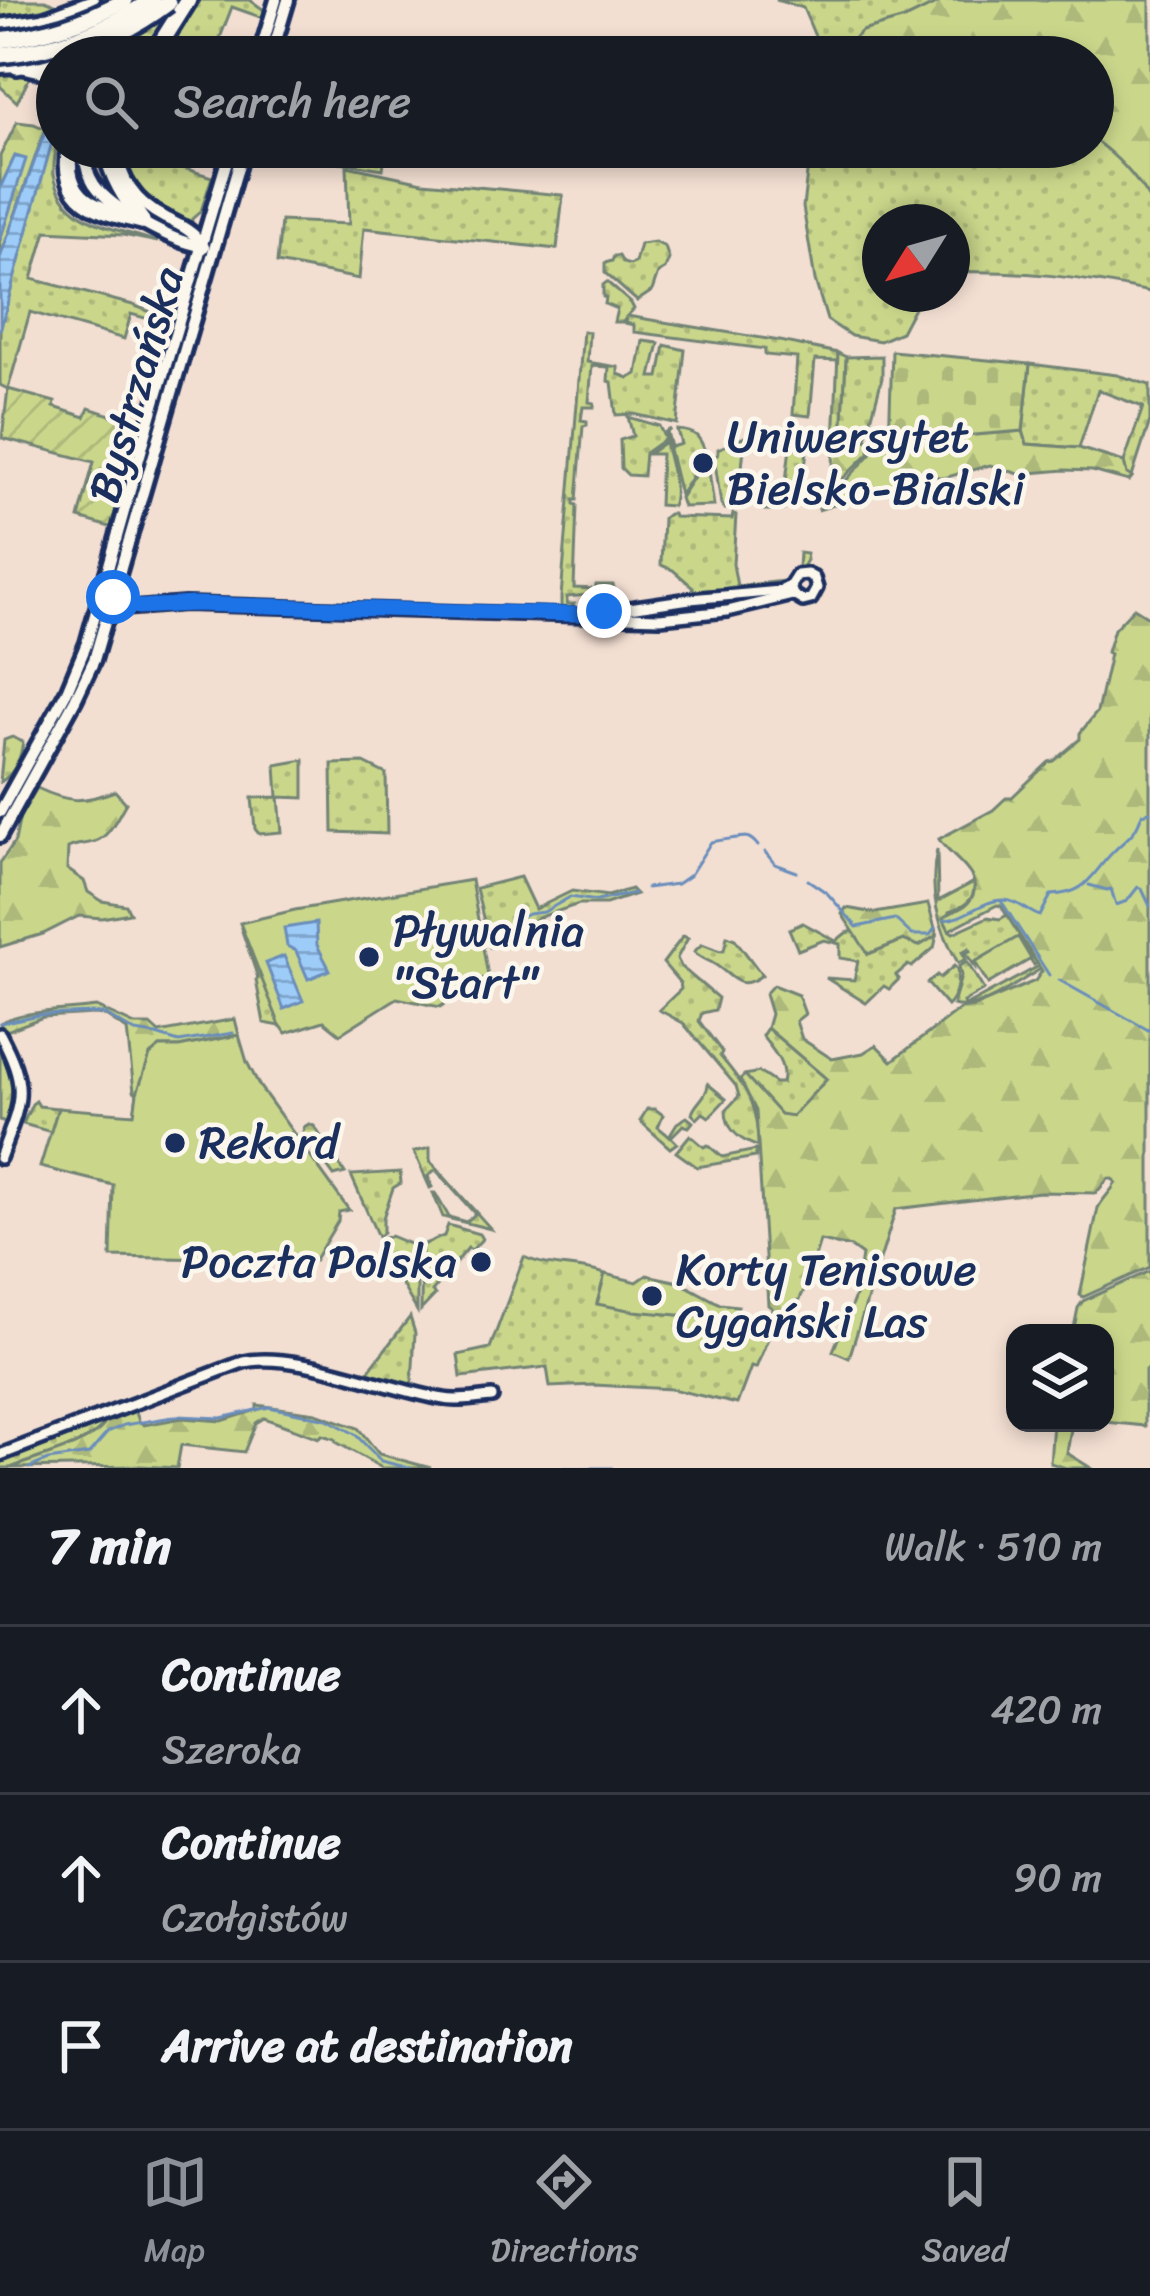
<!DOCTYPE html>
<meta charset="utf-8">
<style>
body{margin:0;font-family:Sriracha,sans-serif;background:#242831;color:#f1f3f6}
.controls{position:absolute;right:36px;bottom:36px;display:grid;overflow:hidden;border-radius:24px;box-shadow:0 6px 18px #0003}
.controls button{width:108px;height:108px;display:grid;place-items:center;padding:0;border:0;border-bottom:3px solid #363941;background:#171b24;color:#f1f3f6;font:60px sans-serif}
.compass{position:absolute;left:862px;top:204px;width:108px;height:108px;border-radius:50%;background:#171b24;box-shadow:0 6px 18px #0003;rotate:233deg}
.stop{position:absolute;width:36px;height:36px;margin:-27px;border:9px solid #1a73e8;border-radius:50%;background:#fff}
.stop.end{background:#1a73e8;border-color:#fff;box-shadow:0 3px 12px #0008}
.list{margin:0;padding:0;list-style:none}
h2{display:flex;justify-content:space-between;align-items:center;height:156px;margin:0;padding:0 48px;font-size:51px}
h2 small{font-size:39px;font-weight:400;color:#9ea1a6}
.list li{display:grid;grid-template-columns:78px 1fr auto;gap:36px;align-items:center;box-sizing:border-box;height:168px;padding:0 48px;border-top:3px solid #363941}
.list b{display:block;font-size:45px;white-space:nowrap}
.list p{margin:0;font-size:39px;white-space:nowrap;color:#9ea1a6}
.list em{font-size:39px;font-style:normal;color:#9ea1a6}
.icon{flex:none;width:66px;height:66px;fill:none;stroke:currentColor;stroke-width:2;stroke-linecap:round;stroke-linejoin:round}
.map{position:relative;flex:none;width:1150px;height:1468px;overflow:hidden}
.search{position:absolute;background:#171b24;box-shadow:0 6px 18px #0003;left:36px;right:36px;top:36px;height:132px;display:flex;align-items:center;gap:30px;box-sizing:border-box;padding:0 42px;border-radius:66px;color:#9ea1a6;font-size:45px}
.sheet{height:660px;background:#171b24}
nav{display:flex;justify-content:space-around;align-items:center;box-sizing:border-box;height:168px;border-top:3px solid #363941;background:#171b24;font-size:33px;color:#9ea1a6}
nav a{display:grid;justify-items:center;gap:6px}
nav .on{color:#8c9099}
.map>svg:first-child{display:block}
</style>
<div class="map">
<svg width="1150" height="1468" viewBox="0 0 1150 1468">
<defs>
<pattern id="grass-dots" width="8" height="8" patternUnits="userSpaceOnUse" patternTransform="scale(3)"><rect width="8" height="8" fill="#cad78b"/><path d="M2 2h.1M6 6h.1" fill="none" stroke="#adb97a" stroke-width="1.8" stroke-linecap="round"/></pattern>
<pattern id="forest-firs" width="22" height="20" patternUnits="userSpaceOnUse" patternTransform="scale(3)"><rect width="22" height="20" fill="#cad78b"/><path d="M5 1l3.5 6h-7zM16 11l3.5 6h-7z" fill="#adb97a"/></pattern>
<pattern id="cemetery-stones" width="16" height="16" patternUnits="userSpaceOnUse" patternTransform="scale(3)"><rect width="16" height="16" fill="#cad78b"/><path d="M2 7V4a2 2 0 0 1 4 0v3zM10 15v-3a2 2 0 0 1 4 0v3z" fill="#adb97a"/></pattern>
<pattern id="garden-furrows" width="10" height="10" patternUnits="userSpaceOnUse" patternTransform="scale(3)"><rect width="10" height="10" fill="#cad78b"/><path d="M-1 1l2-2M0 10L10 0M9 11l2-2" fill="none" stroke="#adb97a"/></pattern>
<pattern id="water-rules" width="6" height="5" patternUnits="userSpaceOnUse" patternTransform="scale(3)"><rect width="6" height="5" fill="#9eccf9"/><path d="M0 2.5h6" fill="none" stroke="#80a6cd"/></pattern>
</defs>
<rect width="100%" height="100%" fill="#f3dfd2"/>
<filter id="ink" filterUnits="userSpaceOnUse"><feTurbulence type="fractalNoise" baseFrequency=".00833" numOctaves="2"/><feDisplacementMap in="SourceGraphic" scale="24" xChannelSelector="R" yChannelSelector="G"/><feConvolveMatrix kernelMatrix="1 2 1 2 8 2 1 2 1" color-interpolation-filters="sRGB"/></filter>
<g filter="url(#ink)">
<g fill="url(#grass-dots)" stroke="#728374" stroke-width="3">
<path d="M0,0H45L60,6L0,18Z"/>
<path d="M194,0H250L264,10L263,18L232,7L213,56L199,43H190L184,53L174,55L165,47L168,41L176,37L178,24Z"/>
<path d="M776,0H944L905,19L862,31L856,43L901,51L912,57H816L817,41L803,8Z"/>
<path d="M172,8L176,13L156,45L148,41L146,49L142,52L149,57H124L129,48L127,45L128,37Z"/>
<path d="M32,73L17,102L0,86V74Z"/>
<path d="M54,133L57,135C57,148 53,160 54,173C61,224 117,228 158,242L123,235L46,231L32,279L133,305L171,320L170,325L131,314L124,339L30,312L8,389L0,385V330Z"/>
<path d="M1093,139C1114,154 1146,178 1150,204C1150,230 1150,265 1150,292C1080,277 1024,270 952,272V222H880V294H921L901,332L880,341L851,336L827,320L815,280L803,207L810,147H1093Z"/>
<path d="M123,147H173L170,164L212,177L201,211L192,219V222C155,212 128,187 123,147Z"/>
<path d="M251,147H386L383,169L303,156L302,151L296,154Z"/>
<path d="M347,166L423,182L563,195L557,249L364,228L359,279L277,263L281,221L349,224Z"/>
<path d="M655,242L665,247L669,259L665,269L658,273L652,291L637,301L605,273V263L612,261L614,256H619L623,263L630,265L635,263L640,244Z"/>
<path d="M607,282L631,303L634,309L627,316L780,341L838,353V361L815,360L810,416L793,414L797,358L765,355V349L634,332V325L625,323L626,318L623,322H614L617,309L605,304L606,298L603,297V285Z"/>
<path d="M583,331L589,332L587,362L618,367V374L629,378L637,374L643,341L659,343L651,377H659L665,345L685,350L677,424L634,414L616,415L612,382L608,381L609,367L592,366L589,402L594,403V407H583L581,420L587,421V425L583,426L577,500H574V504L577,505L574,588L595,589L596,585H613L614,588L599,590V594L567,597V604H574L571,609L561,608V597Z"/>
<path d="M882,356V378L866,438L842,439L846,357Z"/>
<path d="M1030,364L1117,375L1150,385V421L1132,477L1127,474L1124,462L1143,407L1098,390L1079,448L1027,444L1023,431Z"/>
<path d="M628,417L659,426L665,439L645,453L643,476L628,475L621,468L620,440L633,436Z"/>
<path d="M671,429L667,432L671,447L681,444L677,430C696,431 700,436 706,454L680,495L665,432Z"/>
<path d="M745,437L739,499L733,507L725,509L721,504L714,456L718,455V449Z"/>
<path d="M665,442C669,462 679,488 672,506L659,505L661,454H648Z"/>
<path d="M790,447L807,449L802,496L784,510H764L753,497L754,488L785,490Z"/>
<path d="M707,457L714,506L683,507L680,498Z"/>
<path d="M668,514H673L674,517L732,519L733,514L736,515L733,564L737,586L784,581L791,571L798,567L799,553L806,554L807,560L803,567L780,586L733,587L694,594L693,587L673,570L661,565L663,518Z"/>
<path d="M12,737L23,742C21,757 15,774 0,782L4,740Z"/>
<path d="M304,760V798L279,797L282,832L259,834L255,829L252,798L278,797L276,765Z"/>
<path d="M364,763L386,774L387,834L333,832L332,764Z"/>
<path d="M937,849L938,901L974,882C976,900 964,907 949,912V930L953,933L988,917L1000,919L1007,915L1037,963L1034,965L1017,938L975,962V967L966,953L970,951L969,948L962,952L966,959L958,963C938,926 928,891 937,849Z"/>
<path d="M520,877L535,909L572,891L608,896L631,889L636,894L606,904H579L537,918L496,946L490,947L476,888Z"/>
<path d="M803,923L836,941L846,933L855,931L869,954L904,940L919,945L937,935L934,948L912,967L908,965L896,975L899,979L889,989L884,986L866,1003L826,978L854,980L858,961L840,958V944L824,940L798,950L789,929Z"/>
<path d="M243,927L280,1018V1026L264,1023L256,980L258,978L241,928Z"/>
<path d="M683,936L688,938L677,958L681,967L718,998L715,1010L702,1013L699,1021L722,1052L720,1056C748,1089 756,1103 759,1147C741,1141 726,1131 726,1110L739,1096L736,1086L683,1023L659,1010L681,989L680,983L663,963Z"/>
<path d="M727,936L735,939L762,975C738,993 734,976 714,964C707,960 700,957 694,952L702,944L720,951L724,950Z"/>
<path d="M967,962L984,990L963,1002L965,1006L1039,966L1041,969C1017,982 979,1013 953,1005L961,976L959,966Z"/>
<path d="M954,966L957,969C959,981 956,998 947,1006L927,983L937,975L940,978Z"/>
<path d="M767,1028L827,1079L793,1116L780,1115L745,1075L759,1072L775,1083H782C787,1065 773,1050 762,1036Z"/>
<path d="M708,1084L726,1099L709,1117L703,1113L697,1119L692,1114C694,1103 707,1098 708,1084Z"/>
<path d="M36,1101L39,1106L58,1108L51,1132L23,1124L32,1104Z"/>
<path d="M647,1109H655L663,1115L658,1127L669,1136L677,1123L687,1117L693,1122L689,1127L683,1125L671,1137L677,1143L670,1148L640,1121Z"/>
<path d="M690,1135L704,1147L708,1145L722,1157L756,1150V1157L697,1167L676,1152Z"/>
<path d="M430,1148V1161L491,1229L443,1217L433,1193H435L449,1217L466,1222L475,1214L436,1170L428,1176L432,1187L430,1188L414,1152Z"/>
<path d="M400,1172L401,1183L393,1188L383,1218V1232L378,1237L351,1175Z"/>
<path d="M448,1225L479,1234L482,1239L472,1250L468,1248L432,1292L435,1295L421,1310L422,1245L444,1236Z"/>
<path d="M390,1236L417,1247V1311L390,1264L379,1240Z"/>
<path d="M524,1257C550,1269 579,1265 605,1274L597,1303C639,1313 682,1315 725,1319C748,1322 749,1316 773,1326L756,1368L751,1367L737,1404L672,1389L594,1385L550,1387L547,1367L461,1377L458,1355L490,1348Z"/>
<path d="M410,1317L415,1333L412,1382L407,1386L366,1374Z"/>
<path d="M107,1420C95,1445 37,1457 11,1468H0V1460Z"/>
</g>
<g fill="url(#forest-firs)" stroke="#728374" stroke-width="3">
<path d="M944,0H1150V201C1135,175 1117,156 1093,139V57H912L901,51L855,43V37L862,31L905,19Z"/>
<path d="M17,122L34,124L45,129L0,258V240L25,159L15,156L0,188V156Z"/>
<path d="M838,353L846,357L842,439L854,437L870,440L869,453L832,489Z"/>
<path d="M1023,431L1027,444L1079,448L1124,462L1127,474L1132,477L1129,481L1092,471L1065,470L1019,474L990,465L944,478L928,475L818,510L871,454L875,442Z"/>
<path d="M1134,608L1150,618V1267L1083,1297L1080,1295L1098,1208C1103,1198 1112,1191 1116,1182L1112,1179H1108L1096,1193L1040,1192L896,1209L849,1358L833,1351L856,1294L862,1255L851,1247L820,1241L806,1286L792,1316L771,1313L772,1308L768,1305L756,1111L740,1079L745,1075L780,1114L792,1116L827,1079L767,1028L771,1014L765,994L773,985L798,995L805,1014L796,1021L802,1039L832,1059L863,1053L876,1045L892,1061L960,1009L974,1007L1035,981L1042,971L1001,906L997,905L949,930L943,918C951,911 961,910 968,903C991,876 947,856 939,839L993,810L1006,798H1011L1049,762L1054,761L1080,739V733L1097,712L1110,654L1107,652L1114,629Z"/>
<path d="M37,788C69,803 82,803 115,791L126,803C119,814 111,833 100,839C91,845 78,843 68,848L67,869L84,881L88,892L102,901L126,905L130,913L102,918L79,916L43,934L0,947V863L15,841L20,816Z"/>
<path d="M928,904L937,935L919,946L903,940L868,954L842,914L846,908L875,913Z"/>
<path d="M96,1007L135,1025H150L159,1033L235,1019L239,1035L179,1047H160L135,1109L137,1093L134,1091L127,1030L104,1015L94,1014L43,1017L4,1032L0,1023C20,1010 69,1011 96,1007Z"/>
<path d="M0,1047C15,1074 16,1094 7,1123L0,1120Z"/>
<path d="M309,1124L314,1126L345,1173L334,1176L303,1133L304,1127Z"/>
<path d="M1150,1271V1369L1145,1370V1426L1105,1422V1333H1073L1078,1308L1083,1301Z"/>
<path d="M257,1405L316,1413L358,1428L379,1454L431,1468H382L336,1442L335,1439L322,1435L319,1438L264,1418L256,1423L244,1452L181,1445L177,1468L140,1466L11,1468C37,1457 95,1445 107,1420L135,1410L139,1421L144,1425L182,1418L222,1421L257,1410Z"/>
<path d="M1053,1423H1072L1067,1453L1091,1468H1066L1050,1463Z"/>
</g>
<path fill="url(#cemetery-stones)" stroke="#728374" stroke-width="3" d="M892,351L1030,364L1023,431L889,442Z"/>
<path fill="url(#garden-furrows)" stroke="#728374" stroke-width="3" d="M8,389L55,402L54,407L85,417L89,408L141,425L113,528L79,518L94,462L2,438Z"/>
<g fill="#cad78b" stroke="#728374" stroke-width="3">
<path d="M471,880L488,976L440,1007L397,998L340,1034L324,1021L286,1033L279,1023L240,923L295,910Z"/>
<path d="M1018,937L1031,959L988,984L975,962Z"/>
<path d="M239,1035L247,1062L260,1087L349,1210L339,1212L338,1221L314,1261L111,1257L113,1185L40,1167L58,1108L134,1114L137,1093L150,1055L160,1047H179Z"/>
<path d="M605,1274L637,1282L647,1275L679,1282L720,1304L738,1306L734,1320L634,1311L597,1304Z"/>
</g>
<g fill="url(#water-rules)" stroke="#6a8dbb" stroke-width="3">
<path d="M57,98V124L0,330V258Z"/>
<path d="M15,156L26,159L0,240V188Z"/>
<path d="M316,923L317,945L330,970L308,979L296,951L287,946L284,928Z"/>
<path d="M284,956L303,1001L284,1009L266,963Z"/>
</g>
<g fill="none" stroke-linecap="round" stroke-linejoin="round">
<g stroke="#6a8dbb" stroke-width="3">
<path d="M765,852L775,864L797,872"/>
<path d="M808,880L827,893L857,927L895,919L912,935H930L935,928"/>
<path d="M1089,885L1107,890L1111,889L1116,905L1127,901L1138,887L1142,889L1150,906"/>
<path d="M646,888L677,884L690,875L711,842C715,841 743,837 746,837C751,838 755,842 758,846"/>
<path d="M1001,901L1049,975"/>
<path d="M944,920C965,919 982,900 1003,900C1017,900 1028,912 1040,916L1051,895C1088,894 1091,874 1113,852C1128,836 1135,836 1142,814L1150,812"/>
<path d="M489,945L512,922L528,914L544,912L570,897L597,901L634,893"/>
<path d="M1059,980L1150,1031"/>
<path d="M0,1023L39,1015L93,1013L104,1014L135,1032L156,1035L179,1042L233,1033"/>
<path d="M29,1468L48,1460L89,1454L108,1432L124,1425L179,1416L221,1418L269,1407L327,1419L355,1434L381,1461L410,1468"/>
<path d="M565,1468H612"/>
</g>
<g stroke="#1b2f5e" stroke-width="18">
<g id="tertiary">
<path d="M602,612L690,599L780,591L790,586L797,575L807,574L814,578L817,588L811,599L803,601L793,595L790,586"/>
<path d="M106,620L122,609L185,604L660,618L727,611L793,595"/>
<path d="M0,1034C30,1091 21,1101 0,1158"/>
<path d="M0,1455L240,1363C291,1348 389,1391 444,1399C460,1402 476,1398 492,1397"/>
</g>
</g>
<g stroke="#1b2f5e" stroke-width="20">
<g id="secondary">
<path d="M0,25L42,19L93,0"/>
<path d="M116,57L122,31"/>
<path d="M259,57L276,0"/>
<path d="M271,57L288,0"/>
<path d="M0,67L17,66L57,75"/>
<path d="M82,147C84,160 87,173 94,184C111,209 173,242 202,246"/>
<path d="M115,147C121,180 134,202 165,218C182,226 195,232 204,247"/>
<path d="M0,812L67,691L87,643L155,402L231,147"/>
<path d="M0,836L75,700L94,660L244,147"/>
</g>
</g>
<g stroke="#1b2f5e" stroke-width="24">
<g id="motorway">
<path d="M108,57L115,26"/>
<path d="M152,57L188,0"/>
<path d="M17,66L57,58"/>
<path d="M70,147C59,202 100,211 142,221"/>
<path d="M106,147C111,177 125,197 142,221"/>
</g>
</g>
<use href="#tertiary" stroke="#fbf7ec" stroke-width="9"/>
<use href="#secondary" stroke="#fbf7ec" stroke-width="10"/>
<use href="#motorway" stroke="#fbf7ec" stroke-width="15"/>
<g stroke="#1b2f5e" stroke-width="24" stroke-linecap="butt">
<g id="motorway-bridge">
<path d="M0,40C45,35 85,22 125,0"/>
<path d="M0,55C56,50 106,31 152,0"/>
<path d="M61,57C100,45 135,28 168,3"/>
</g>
</g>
<use href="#motorway-bridge" stroke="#fbf7ec" stroke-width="15"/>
</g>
</g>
<g fill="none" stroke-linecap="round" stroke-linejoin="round" filter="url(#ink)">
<path stroke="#1a73e8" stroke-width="15" d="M113,597L139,607L193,604L566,614H598L604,611"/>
</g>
<g fill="#1b2f5e" stroke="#fbf7ec" stroke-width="4.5">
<circle cx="703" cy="463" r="12"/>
<circle cx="369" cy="957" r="12"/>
<circle cx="175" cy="1143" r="12"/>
<circle cx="481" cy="1262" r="12"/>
<circle cx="652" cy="1296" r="12"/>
</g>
<g text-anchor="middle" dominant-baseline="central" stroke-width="9" stroke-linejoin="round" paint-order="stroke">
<g font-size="45" fill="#1b2f5e" stroke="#fbf7ec">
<text transform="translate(136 385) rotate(-74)">Bystrzańska</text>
</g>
<g font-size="45" fill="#1b2f5e" stroke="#fbf7ec" text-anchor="start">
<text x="727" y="437">Uniwersytet<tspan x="727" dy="52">Bielsko-Bialski</tspan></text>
<text x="393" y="931">Pływalnia<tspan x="393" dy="52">"Start"</tspan></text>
<text x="199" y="1143">Rekord</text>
<text x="457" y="1262" text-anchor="end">Poczta Polska</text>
<text x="676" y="1270">Korty Tenisowe<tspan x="676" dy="52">Cygański Las</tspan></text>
</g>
</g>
</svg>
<div class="controls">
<button><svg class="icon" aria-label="layers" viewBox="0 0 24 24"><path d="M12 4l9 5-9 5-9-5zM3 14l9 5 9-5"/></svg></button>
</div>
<svg class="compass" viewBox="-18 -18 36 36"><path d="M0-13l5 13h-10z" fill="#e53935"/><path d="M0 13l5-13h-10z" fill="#9ea1a6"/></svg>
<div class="stop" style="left:113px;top:597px"></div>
<div class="stop end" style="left:604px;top:611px"></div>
<div class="search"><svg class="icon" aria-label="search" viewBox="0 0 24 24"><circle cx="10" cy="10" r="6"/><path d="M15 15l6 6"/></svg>Search here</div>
</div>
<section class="sheet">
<h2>7 min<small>Walk · 510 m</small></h2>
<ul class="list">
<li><svg class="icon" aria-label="ahead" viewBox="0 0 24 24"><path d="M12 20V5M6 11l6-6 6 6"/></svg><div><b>Continue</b><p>Szeroka</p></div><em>420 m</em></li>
<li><svg class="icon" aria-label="ahead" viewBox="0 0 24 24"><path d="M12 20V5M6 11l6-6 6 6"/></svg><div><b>Continue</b><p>Czołgistów</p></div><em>90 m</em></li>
<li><svg class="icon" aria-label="arrive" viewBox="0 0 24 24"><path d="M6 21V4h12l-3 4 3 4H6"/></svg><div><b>Arrive at destination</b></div></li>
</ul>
</section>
<nav>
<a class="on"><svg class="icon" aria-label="map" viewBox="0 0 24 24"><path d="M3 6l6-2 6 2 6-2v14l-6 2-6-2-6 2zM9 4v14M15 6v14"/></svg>Map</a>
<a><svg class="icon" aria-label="directions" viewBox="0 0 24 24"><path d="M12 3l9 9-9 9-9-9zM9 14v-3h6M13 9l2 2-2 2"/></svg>Directions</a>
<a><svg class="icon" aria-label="saved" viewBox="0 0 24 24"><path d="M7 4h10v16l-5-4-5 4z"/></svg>Saved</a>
</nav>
